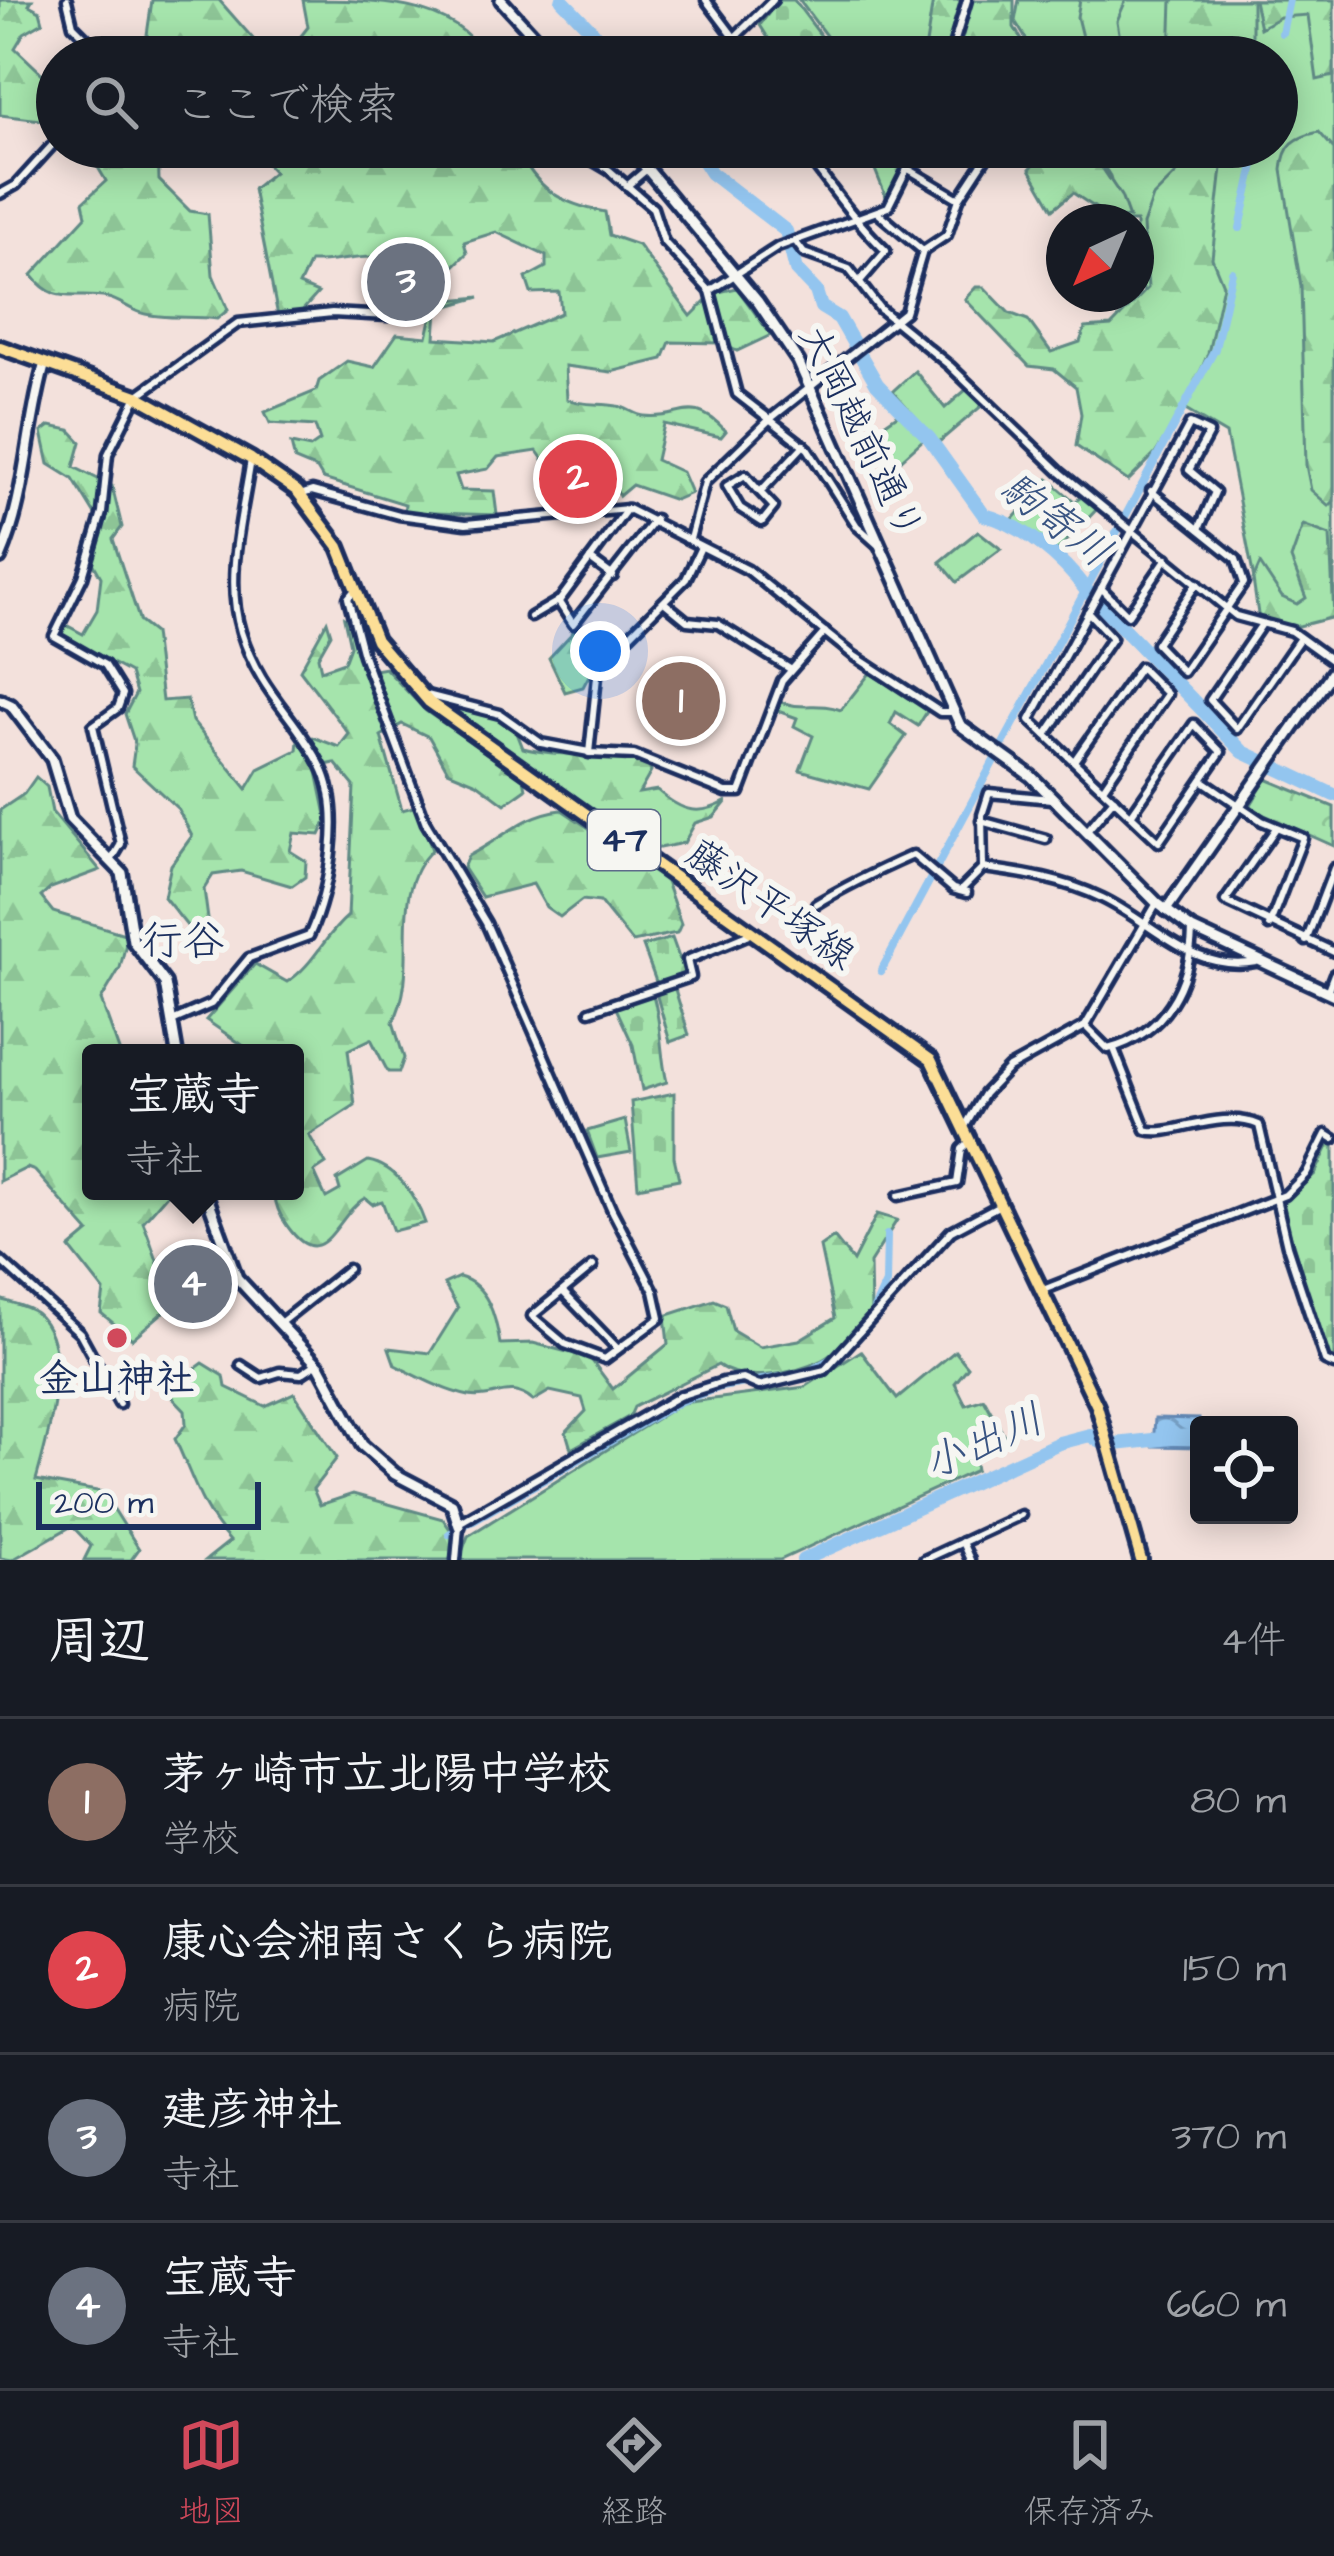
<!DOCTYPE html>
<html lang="ja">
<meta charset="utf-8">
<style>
body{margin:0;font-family:"Architects Daughter","Klee One",sans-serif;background:#20242c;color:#f1f3f6}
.controls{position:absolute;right:36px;bottom:36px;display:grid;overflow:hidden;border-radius:12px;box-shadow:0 6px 30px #0003}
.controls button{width:108px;height:108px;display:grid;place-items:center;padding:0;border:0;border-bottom:3px solid #363941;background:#171b24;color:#f1f3f6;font:60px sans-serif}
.compass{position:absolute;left:1046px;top:204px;width:108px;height:108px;border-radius:50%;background:#171b24;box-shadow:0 6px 30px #0003;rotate:224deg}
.scale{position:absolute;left:36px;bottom:30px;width:225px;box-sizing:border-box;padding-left:12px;border:6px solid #1b2f5e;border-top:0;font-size:33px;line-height:42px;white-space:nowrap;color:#1b2f5e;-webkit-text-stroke:9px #f6f6f2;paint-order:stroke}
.you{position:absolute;left:600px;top:651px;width:42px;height:42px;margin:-30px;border:9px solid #fff;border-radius:50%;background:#1a73e8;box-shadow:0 0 0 18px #1a73e833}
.badge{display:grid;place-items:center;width:78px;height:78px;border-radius:50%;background:#d1495b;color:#fff;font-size:39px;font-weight:700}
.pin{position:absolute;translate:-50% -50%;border:6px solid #fff;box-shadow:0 3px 12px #0006}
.popup{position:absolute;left:82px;top:1044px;width:222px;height:156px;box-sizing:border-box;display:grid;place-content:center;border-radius:12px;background:#171b24;filter:drop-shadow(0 3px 9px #0005);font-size:39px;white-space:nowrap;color:#9ea1a6}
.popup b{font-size:45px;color:#f1f3f6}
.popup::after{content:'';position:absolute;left:50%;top:100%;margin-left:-24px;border:24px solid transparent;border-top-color:#171b24}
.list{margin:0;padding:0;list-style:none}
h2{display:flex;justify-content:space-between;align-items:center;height:156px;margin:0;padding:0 48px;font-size:51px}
h2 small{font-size:39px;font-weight:400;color:#9ea1a6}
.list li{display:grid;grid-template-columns:78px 1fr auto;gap:36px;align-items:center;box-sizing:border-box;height:168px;padding:0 48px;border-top:3px solid #363941}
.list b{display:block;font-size:45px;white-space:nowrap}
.list p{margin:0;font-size:39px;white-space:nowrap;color:#9ea1a6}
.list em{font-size:39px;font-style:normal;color:#9ea1a6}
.icon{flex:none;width:66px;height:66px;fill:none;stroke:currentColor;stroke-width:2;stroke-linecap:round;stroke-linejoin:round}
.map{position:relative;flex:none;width:1334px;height:1560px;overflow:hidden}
.search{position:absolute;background:#171b24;box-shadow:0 6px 30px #0003;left:36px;right:36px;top:36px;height:132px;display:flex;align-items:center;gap:30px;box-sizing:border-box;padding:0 42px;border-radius:66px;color:#9ea1a6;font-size:45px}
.sheet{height:828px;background:#171b24}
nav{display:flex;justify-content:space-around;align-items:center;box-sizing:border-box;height:168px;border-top:3px solid #363941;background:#171b24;font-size:33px;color:#9ea1a6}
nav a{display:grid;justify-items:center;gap:6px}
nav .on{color:#d1495b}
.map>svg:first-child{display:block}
</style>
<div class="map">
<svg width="1334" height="1560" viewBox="0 0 1334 1560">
<defs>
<pattern id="forest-firs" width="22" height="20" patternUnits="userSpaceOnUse" patternTransform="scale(3)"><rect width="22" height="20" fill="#a5e4ac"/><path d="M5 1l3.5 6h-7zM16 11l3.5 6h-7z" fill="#8dc496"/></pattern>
<pattern id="cemetery-stones" width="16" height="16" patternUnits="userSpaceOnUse" patternTransform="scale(3)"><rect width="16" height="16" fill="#a5e4ac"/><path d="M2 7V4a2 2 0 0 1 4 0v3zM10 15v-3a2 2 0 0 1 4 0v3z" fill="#8dc496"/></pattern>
<pattern id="park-crowns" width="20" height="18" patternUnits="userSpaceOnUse" patternTransform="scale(3)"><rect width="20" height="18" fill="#a5e4ac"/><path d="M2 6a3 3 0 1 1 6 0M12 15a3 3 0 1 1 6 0" fill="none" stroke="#8dc496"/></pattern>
<pattern id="water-waves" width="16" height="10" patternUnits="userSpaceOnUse" patternTransform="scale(3)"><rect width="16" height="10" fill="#93c5ef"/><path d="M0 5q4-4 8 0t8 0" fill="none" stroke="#77a0c5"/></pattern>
</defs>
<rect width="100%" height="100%" fill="#f3e1dc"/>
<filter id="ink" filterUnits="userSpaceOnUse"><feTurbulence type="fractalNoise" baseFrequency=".00833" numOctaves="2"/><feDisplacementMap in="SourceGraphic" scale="24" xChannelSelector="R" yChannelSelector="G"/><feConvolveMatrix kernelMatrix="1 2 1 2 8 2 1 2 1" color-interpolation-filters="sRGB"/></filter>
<g filter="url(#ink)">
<g fill="#a5e4ac" stroke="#608a85" stroke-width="3">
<path d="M799,0H949L931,57H842Z"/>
<path d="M1019,0H1318L1334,21V607L1262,621L1226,434L1177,405L1136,265V222H1123L1110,176L1092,147H1277V57H1037L1015,21Z"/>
<path d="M915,371L945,408L968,388L984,404L938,443L893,391Z"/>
<path d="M900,413L924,439L896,464L874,431Z"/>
<path d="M1048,479L1075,502L1082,496L1097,509L1054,554L1011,521Z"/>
<path d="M978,531L1001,549L957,582L940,562Z"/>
<path d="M870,673L928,710L918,726L896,712L890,724L906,736L869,789L800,770L813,736L794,726L797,718L775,710L778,701C802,711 818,701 841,710Z"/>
<path d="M861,1351L897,1399L955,1351L968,1367L955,1383L966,1405L984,1399L1006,1439L974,1458L976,1470L780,1560H459L468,1536L682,1403L805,1387Z"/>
</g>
<g fill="url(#forest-firs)" stroke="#608a85" stroke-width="3" fill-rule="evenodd">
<path d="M0,0H32L29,5L40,11L43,22L24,33L15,48L57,88V122L0,115Z"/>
<path d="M152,0H219L269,57H135L146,42Z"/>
<path d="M303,0C373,0 454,0 485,57H297L293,46L308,27Z"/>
<path d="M933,0H1014V27L1032,57H924Z"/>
<path d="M1080,0H1126L1117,21L1123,57H1087L1077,17Z"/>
<path d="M1172,0H1252V57H1170Z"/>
<path d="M1254,0H1334V76L1317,80L1308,15L1280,17L1260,28Z"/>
<path d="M1319,132L1334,149V501L1329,506L1311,490L1306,465L1301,286L1282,170C1284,144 1295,137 1319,132Z"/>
<path d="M86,147H158L159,180L190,211L208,214L213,275L228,310L217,319C193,315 165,320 142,313C130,310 119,300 108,298C74,291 56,307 32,275L86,216L83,202L106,181Z"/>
<path d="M251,147H516C537,189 560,204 605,212L609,235L638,245L691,316L714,293L737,288L771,335L737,351L719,343L670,342L663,359L611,372L565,366L567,399C583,406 600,403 617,406C626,407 635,415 644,416C682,421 690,393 726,431L721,437L664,424L656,460L682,472L691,493L675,500L632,485L619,496L601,453L552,472L537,451L498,457L488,469L456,475L461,490L494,491L497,515L404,512L405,504L323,479L317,469L295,460L291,444L310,448L320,441L315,426L270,423L265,412L316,391L319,381L347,361L374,367L397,334L427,337L432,315L426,309L391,321L376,257C354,256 334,263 310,262L299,285L318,293L301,312L278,316L253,189L274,172ZM496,232L546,256V267L526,278L531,293L559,292L561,313L494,342L435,338L437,309L480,297L440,301L431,288L467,253L464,242Z"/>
<path d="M875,147L909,161L888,202L874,167Z"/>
<path d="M1048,147H1088L1121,196L1129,218L1108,216L1073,193L1053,209L1030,169Z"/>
<path d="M1203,147H1215L1222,168L1212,258L1223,285L1208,353L1188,402L1155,454L1128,481L1076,446L1081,414L1076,387L1054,369L1029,366L965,299L976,287H984L1009,313L1028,320L1051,352L1080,342L1085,328L1111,326L1148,288L1143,225L1153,197Z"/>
<path d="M50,426L70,430L81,442L74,467L112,486L122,527L113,539L140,622L154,633L162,701L187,699L192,721L247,789L259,769L297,750L298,741L313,737L339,747L349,734L300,670L327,621L331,634L318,657L321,670L344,662L350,646L344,618L359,627L370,645L358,653L363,672L385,668L426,711L524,779L526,789L505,804L477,783L448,771L429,737L402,724L381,736L402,810L417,806L432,850C385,895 423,967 393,1022L404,1058L399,1072H388L371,1039L348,1050L355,1105L309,1135L326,1164L314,1172L326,1198L340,1190L337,1180L368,1161C397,1166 416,1197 425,1223L393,1231L382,1201L372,1204L365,1198C336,1214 324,1277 288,1227C280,1216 274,1204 275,1191H295V1053H254L206,1020L255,964L287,982C314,965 323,937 348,916L354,786L335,763L316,767L327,820L320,835L294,833L290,851L306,861L305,877L292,886L241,871L213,875L204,889L210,934L196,937L164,897L171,865L192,836L178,809L132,766L135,744L125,714L136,693L130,673L60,635L64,624L83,634L97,610L101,577L92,561L102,526L73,479L49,464L42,432Z"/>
<path d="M1303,525L1330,535L1334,617L1299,626L1259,621L1253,580L1260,564L1282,597L1297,604L1306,598L1291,559Z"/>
<path d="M576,629L595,641L601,653L583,687L565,692L549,658Z"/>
<path d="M444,700L494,715L517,733L523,748C563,759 607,749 647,762L651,772L639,793L657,790C683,813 700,816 727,801L714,817L695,823L684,843L650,850L446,707Z"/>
<path d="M36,777L47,787L52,812L100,870L51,888L41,897L53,912L128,935L120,968L101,1000L120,1053H91V1191H170L143,1222C155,1251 160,1276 175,1302L132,1339L101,1313L104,1291L70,1248L89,1232L35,1171L27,1168L0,1181V810L24,794Z"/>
<path d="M562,810L665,879L681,924L677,933L632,942L600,902L582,900L560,917L546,907L533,884L482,897L463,868L468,856C501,840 523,814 562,810Z"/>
<path d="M877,1214L897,1220L870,1263L871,1311C857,1325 840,1351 822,1360C794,1374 743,1384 718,1365L634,1407L630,1416L571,1449L566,1432L586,1411L582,1398L550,1391L533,1401C508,1380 495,1401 469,1396C443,1391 417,1376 395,1365L389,1348L430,1353L458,1308L444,1284L459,1277C488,1284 496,1318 500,1344L533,1343L590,1358L613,1389L668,1344L665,1316L714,1300L726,1305L733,1331L760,1347L799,1340L835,1318L820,1247L834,1237L853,1261Z"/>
<path d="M0,1299C11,1303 27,1306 36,1313C76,1346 47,1440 36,1480L103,1492L139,1549L131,1560H84L91,1546L72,1526L12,1560L0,1558Z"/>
<path d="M203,1363L224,1376L226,1387L265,1406L294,1393L337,1458L313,1489L320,1505L353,1494L443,1519L458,1541L452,1560H206L230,1541C201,1510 192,1475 175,1439L186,1424L185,1410L166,1390L194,1379L192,1371Z"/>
</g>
<g fill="url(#cemetery-stones)" stroke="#608a85" stroke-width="3">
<path d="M778,0H794L837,57H753L770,41L760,25Z"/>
<path d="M672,938L686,977L658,987L643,946Z"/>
<path d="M674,986L689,1035L670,1042L656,993Z"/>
<path d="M653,995C662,1026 660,1054 667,1082L642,1090L633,1045L615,1006Z"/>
<path d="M674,1093V1157L679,1179L638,1187L631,1102Z"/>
<path d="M625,1120L631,1152L597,1158L587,1131Z"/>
<path d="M1329,1144L1334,1147V1359L1326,1355L1281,1203L1315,1174Z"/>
</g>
<path fill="url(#park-crowns)" stroke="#608a85" stroke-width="3" d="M1266,779L1334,807V846L1249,808Z"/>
<path fill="url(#water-waves)" stroke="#6389b5" stroke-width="3" d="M1155,1418L1199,1419V1447L1153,1446Z"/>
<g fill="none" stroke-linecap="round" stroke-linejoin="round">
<g stroke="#93c5ef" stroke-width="8">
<path d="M1282,33L1289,0"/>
<path d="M1240,228L1258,147"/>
<path d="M881,971L1215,349L1232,272"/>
<path d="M870,1318L886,1283L887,1235"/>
<path d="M808,1372L836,1356"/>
<path d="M449,1534L681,1401L721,1387L793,1375"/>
</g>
<g stroke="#93c5ef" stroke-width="14">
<path d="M562,0L593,32L607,57"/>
<path d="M694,147L711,173L786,231L796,270L816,291L821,307L839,318L877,384L929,438L984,515C1023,524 1064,560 1086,590L1243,752L1334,795"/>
<path d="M803,1560L1059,1443L1090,1435L1106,1445L1199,1435"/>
</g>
<g stroke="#1b2f5e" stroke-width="15">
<g id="street">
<path d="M67,0L73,25L90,42L86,57"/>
<path d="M706,0L749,57"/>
<path d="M733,39L773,0"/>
<path d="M950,57L967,0"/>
<path d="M570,147L609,170L653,208L664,242L710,291L737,394L808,449L857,526L877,544"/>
<path d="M801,147C828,183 853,219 886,251L861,280"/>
<path d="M910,170L959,199"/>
<path d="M627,186L647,169"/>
<path d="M0,194L16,185L57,140"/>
<path d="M795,241L804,253L849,269L880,309L950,366L1060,472L1236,616L1291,631L1334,662"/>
<path d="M923,251L947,235L959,199L993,147"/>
<path d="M710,291L778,247L888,207L918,147"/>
<path d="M1151,491L1236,559L1244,583L1183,672L1156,644L1197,583"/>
<path d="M760,492L745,475L727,486L740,508L762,522L774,507L760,492L804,445"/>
<path d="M300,495L312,491L399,515L466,524L628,509L748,570L853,655L940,712H954"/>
<path d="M690,539L705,482L769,420L905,312L923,251L878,213"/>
<path d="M701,547L686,579L598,667L589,753L634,755L726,792H740L782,681L825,632"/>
<path d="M590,559L613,576"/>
<path d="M1101,588L1128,615L1167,558"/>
<path d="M354,591L348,598L363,655L426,823L486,923L612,1210L654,1291L660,1318L605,1359L565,1344L532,1316L593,1266"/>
<path d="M558,601L573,624L655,519"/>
<path d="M665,603L687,621L718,624L790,669"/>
<path d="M531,617L560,600L627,509"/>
<path d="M1262,624L1210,700L1237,729L1300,638"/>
<path d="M423,694L500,714L541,743L589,752"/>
<path d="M1046,735L1112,638L1088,612"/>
<path d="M1074,761L1140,667L1167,694L1103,788"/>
<path d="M1202,780L1262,821L1303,838L1269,926"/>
<path d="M1131,815L1194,724L1221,752L1159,842L1030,720L1190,424L1209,433L1189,470L1215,492L1199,529"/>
<path d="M981,821L1046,839"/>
<path d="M1276,828L1225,901L1334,952"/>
<path d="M1087,831L1114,799"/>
<path d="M112,859L121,844L93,726L118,708L123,694L105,665L54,636L83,577L102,513L108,454L137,396L238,323L332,313L388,316L432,304"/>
<path d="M983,868C1023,873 1065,880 1102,898C1153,922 1193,974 1256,962"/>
<path d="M960,891L983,868L982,815L989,793L1051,799"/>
<path d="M816,904C849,884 879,870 913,855L953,889L967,893"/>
<path d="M1306,941L1334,868"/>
<path d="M1327,992L1334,974"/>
<path d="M590,1011L691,977L687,960L752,933"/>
<path d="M172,1021L211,1004L249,958L309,936C329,892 344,811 321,766C295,715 260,693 241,632C224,577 243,515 251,459"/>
<path d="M1085,1026L1108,1049C1165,1034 1191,984 1192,929"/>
<path d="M1114,1049L1146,1130C1171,1138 1220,1108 1259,1125L1287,1246L1325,1361L1334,1365"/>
<path d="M964,1128L984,1094L1009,1068L1085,1026L1157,903"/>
<path d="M898,1196L957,1183L962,1149L970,1141"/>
<path d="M0,1260L80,1333L119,1404"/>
<path d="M1043,1290L1285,1195L1306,1174L1326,1134L1334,1139"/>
<path d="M563,1292L618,1349"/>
<path d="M280,1323L348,1269"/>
<path d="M241,1365L261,1378L280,1372L301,1374L316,1364"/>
<path d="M459,1523L679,1396L723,1382L743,1379L759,1386L825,1370L951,1231L998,1206"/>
<path d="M962,1542L970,1560"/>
<path d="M456,1560L459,1526"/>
<path d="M924,1560L1021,1515"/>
</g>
</g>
<g stroke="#1b2f5e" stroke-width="18">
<g id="secondary">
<path d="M501,0L553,57"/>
<path d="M629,147L758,302L798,361L960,725L1031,776L1157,903L1192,929L1334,995"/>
<path d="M0,558C27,497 26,427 45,363"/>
<path d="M0,700L11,705L52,759L70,819L122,873L133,941L165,983L177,1053"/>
<path d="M1166,910L1334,670"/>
<path d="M205,1191L237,1278L320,1367L362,1445L395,1474L452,1504L459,1526"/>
</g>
</g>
<g stroke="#1b2f5e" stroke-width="20">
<path id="primary" d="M0,347L137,396L251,459L297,491L339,547L376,640L429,702L931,1060L1097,1406L1141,1560"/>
</g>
<use href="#street" stroke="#f6f6f2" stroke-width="6"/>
<use href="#secondary" stroke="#f6f6f2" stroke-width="9"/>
<use href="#primary" stroke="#fcde96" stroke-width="10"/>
</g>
</g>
<circle fill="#d1495b" stroke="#f6f6f2" stroke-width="4.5" cx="117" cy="1338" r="12"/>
<g text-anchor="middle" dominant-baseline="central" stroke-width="12" stroke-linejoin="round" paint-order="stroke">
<rect fill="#f6f6f2" stroke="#5d6b8a" stroke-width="3" x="588" y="810" width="72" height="60" rx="9"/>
<g font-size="36" font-weight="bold" fill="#1b2f5e">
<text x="624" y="840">47</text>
</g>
<g font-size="39" fill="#1b2f5e" stroke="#f6f6f2">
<text transform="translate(860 433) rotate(64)">大岡越前通り</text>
<text transform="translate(770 906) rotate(35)">藤沢平塚線</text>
</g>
<g font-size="39" font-weight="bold" fill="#1b2f5e" stroke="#f6f6f2">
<text x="117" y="1380">金山神社</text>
</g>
<g font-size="42" font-style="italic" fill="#395482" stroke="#f6f6f2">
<text transform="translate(1055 521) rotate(37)">駒寄川</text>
<text transform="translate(984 1443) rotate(-24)">小出川</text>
</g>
<g font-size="42" fill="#1b2f5e" stroke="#f6f6f2">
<text x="183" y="942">行谷</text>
</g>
</g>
</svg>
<div class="controls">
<button><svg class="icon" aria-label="locate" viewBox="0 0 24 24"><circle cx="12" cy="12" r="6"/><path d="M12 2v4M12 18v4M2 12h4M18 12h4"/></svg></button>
</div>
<svg class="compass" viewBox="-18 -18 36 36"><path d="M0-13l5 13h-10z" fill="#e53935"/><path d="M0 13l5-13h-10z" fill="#9ea1a6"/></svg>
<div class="scale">200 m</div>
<div class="you"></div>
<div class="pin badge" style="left:681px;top:701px;background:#8d6e63">1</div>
<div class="pin badge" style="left:578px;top:479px;background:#e0444e">2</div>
<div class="pin badge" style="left:406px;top:282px;background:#6b7280">3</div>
<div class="pin badge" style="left:193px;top:1284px;background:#6b7280">4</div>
<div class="popup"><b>宝蔵寺</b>寺社</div>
<div class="search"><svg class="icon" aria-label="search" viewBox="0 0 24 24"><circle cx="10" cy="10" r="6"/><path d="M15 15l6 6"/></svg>ここで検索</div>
</div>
<section class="sheet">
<h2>周辺<small>4件</small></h2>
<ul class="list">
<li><span class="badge" style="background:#8d6e63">1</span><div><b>茅ヶ崎市立北陽中学校</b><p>学校</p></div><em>80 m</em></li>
<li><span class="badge" style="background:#e0444e">2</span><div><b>康心会湘南さくら病院</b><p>病院</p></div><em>150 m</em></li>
<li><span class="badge" style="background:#6b7280">3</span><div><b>建彦神社</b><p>寺社</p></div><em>370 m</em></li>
<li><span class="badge" style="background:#6b7280">4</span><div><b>宝蔵寺</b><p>寺社</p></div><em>660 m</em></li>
</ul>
</section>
<nav>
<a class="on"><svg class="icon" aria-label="map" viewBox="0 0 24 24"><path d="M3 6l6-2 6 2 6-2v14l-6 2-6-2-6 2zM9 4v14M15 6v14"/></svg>地図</a>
<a><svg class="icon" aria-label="directions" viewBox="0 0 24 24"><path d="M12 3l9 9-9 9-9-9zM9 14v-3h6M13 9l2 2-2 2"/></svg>経路</a>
<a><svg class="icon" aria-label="saved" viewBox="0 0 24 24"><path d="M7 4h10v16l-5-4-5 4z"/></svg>保存済み</a>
</nav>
